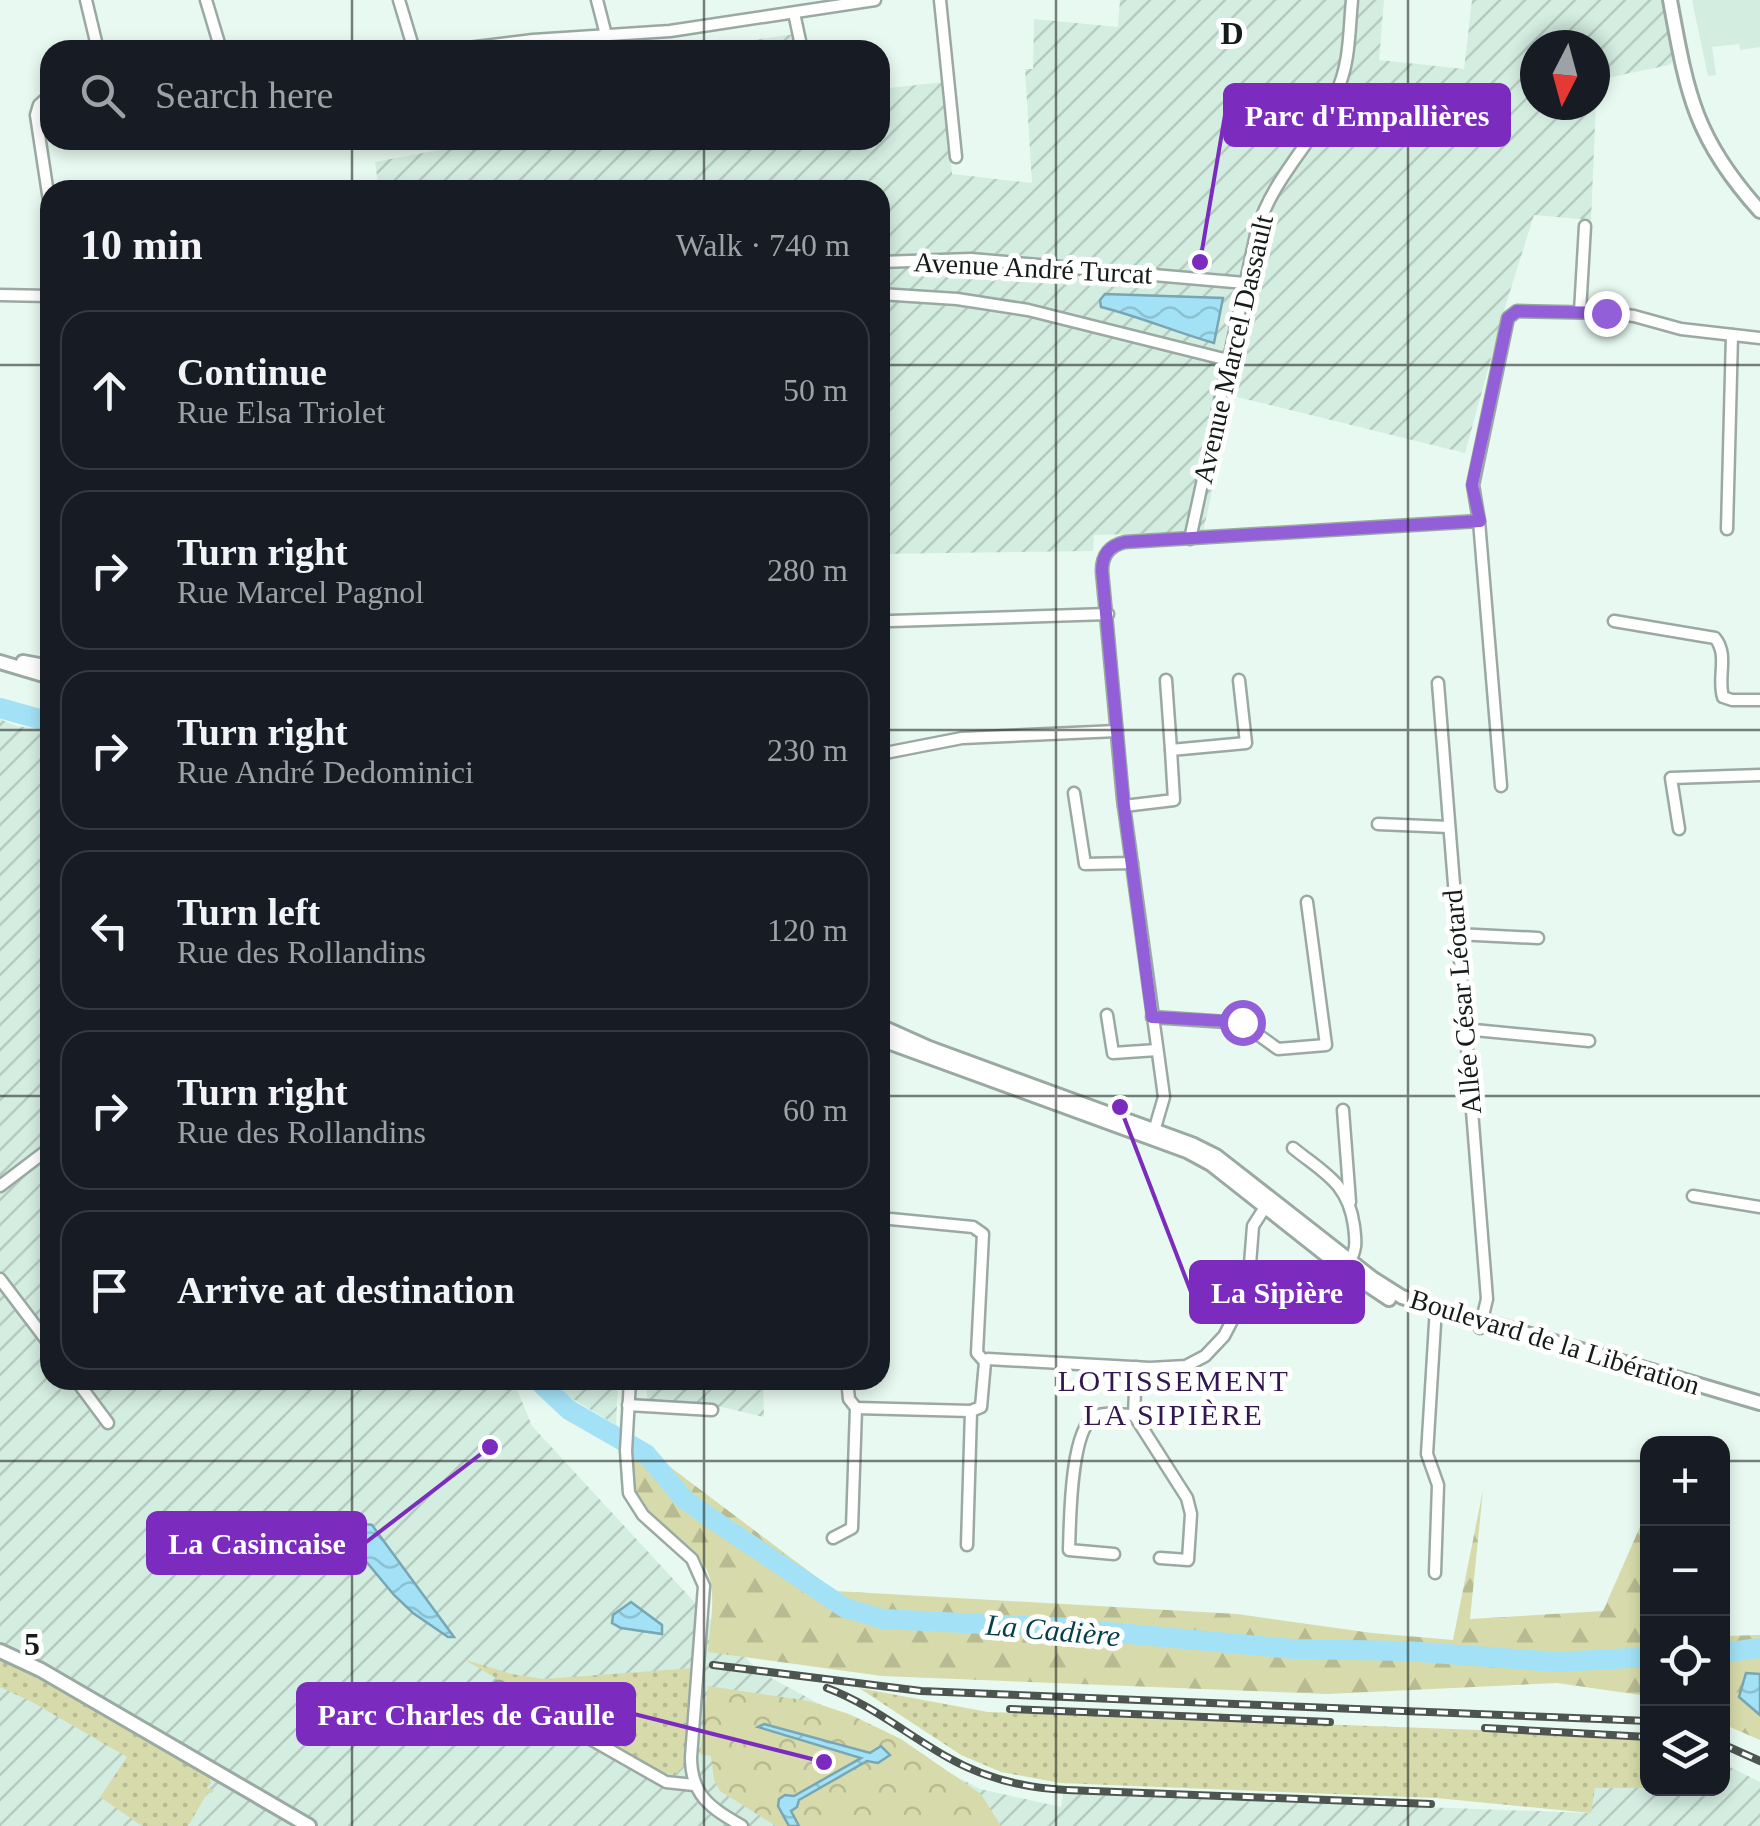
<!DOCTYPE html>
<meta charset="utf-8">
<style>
body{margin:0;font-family:Georgia,serif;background:#242831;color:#f1f3f6}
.controls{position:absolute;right:30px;bottom:30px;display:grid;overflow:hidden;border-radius:20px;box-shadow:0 5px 15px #0003}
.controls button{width:90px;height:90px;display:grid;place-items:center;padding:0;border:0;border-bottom:2px solid #363941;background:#171b24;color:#f1f3f6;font:50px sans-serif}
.compass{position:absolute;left:1520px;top:30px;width:90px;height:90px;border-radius:50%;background:#171b24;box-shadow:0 5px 15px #0003;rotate:186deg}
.stop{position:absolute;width:30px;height:30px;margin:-22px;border:8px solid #925fd8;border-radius:50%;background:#fff}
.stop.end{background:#925fd8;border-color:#fff;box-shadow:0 2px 10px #0008}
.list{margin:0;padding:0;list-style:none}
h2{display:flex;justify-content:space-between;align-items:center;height:130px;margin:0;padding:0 40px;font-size:42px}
h2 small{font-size:32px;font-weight:400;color:#9ea1a6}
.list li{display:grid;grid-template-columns:65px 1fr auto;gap:30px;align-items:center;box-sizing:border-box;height:160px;margin:0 20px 20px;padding:0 20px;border:2px solid #363941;border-radius:30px}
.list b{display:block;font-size:38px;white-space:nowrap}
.list p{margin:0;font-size:32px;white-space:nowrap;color:#9ea1a6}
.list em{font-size:32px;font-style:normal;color:#9ea1a6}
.icon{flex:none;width:55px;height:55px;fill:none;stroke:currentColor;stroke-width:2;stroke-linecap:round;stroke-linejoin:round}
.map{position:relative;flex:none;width:1760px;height:1826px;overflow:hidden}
.search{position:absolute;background:#171b24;box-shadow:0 5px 15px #0003;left:40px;top:40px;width:850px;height:110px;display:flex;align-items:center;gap:25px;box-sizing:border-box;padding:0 35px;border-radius:30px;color:#9ea1a6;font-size:38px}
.panel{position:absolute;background:#171b24;box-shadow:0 5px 15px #0003;left:40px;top:180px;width:850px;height:1210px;border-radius:30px}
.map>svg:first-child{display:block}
</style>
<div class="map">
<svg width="1760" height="1826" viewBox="0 0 1760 1826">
<defs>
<pattern id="industrial-furrows" width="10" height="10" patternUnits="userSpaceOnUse" patternTransform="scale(2.5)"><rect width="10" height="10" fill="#d4ede1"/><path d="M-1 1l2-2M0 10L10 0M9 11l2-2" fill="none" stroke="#b5cbc0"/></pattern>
<pattern id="grass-dots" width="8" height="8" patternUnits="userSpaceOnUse" patternTransform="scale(2.5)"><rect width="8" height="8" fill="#d7dbab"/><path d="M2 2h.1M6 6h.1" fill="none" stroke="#b8bb92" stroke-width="1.8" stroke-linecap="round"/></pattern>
<pattern id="forest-firs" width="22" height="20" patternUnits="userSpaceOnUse" patternTransform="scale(2.5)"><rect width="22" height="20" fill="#d7dbab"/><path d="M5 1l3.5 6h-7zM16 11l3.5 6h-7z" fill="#b8bb92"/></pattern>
<pattern id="park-crowns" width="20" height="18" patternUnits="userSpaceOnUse" patternTransform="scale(2.5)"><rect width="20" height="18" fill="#d7dbab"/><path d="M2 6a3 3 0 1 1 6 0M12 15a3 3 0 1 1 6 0" fill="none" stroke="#b8bb92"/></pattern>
<pattern id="water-waves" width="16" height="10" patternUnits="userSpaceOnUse" patternTransform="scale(2.5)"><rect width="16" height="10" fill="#a3e2f6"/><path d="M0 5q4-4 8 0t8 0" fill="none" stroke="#8bc1d2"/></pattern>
</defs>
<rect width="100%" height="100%" fill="#e7f9f0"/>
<path fill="#d4ede1" d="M1692,0H1760V47L1740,50L1739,44L1712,47L1716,75L1708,76Z"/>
<g fill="url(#industrial-furrows)" fill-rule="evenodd">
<path d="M1120,0H1384L1379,60L1464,69L1472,0H1665L1677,58L1669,65L1597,80L1591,220L1534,215L1506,304L1465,453L1233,396L1203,532L1094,535L1093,551L880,554V190H379L375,162L492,140H880V89L944,82L952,174L1032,183L1025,69H1033L1034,19L1118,27ZM1535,45H1595V105H1535Z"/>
<path d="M803,33L807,50H713L712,46Z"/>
<path d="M0,719L16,726L50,730V1380H513L532,1426L758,1671L980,1789L1061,1807L1063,1794L1590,1813L1594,1788H1722L1723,1772L1728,1766L1760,1782V1826H0Z"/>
<path d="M542,1380H618L616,1425L543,1381Z"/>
<path d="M647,1380H763L764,1417L722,1407L647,1404Z"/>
</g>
<g fill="url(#grass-dots)">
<path d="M0,1659L32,1673L208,1774L211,1783L207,1788L214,1790L212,1793L208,1792L188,1826H142L100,1797L127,1757L32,1702L0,1687Z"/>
<path d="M463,1659L512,1674L544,1679L693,1668L685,1764L675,1775L660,1772Z"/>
<path d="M859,1688L988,1712L1614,1735L1647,1742V1788H1595L1591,1813L1436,1798L1060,1783L1001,1772L961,1755Z"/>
</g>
<g fill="url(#forest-firs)">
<path d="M641,1445L835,1591L1237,1614L1372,1633L1453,1640L1483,1490L1470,1619L1603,1611L1647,1511L1642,1594L1647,1595V1696L1557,1683L1327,1694L882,1676L708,1652C709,1629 717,1596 708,1573C694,1536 640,1524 633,1484C632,1474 633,1462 634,1452Z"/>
<path d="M1760,1635V1740L1723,1724L1722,1636Z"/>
</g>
<path fill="url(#park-crowns)" d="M708,1686L809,1701L849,1714L901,1739L981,1794L1001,1826H776L720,1791L714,1780L711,1756L700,1754Z"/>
<g fill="url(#water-waves)" stroke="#78a6b3" stroke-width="2.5">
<path d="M1105,294L1223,298L1214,343C1175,332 1141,317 1101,307L1100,300Z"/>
<path d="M365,1524L372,1525L454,1637H448L413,1613L394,1595L350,1542V1536Z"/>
<path d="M631,1602L662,1625V1634L621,1628L612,1623L613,1615Z"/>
<path d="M1746,1673L1760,1674V1715L1739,1697Z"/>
<path d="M764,1724L870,1753L881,1746L890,1755L878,1763L867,1761L799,1800L797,1807L791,1811L799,1826H789L778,1806L779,1799L785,1795L794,1796L861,1758L758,1727Z"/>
</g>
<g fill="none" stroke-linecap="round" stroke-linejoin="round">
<g stroke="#a3e2f6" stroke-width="20">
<path d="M0,708L50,722"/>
<path d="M537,1380L569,1410L646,1454L684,1499L706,1515L845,1608L883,1619L1064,1628L1293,1649L1405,1651L1557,1662L1648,1657"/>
<path d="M1722,1653L1760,1648"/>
</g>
<g stroke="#9aaaa2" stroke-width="15">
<g id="minor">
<path d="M86,0L98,50"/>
<path d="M206,0L221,50"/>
<path d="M399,0L414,50"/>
<path d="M597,0L606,35"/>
<path d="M940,0L956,157"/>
<path d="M794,13L802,50"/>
<path d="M452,50L533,40L670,31L875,0"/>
<path d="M50,95L39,105L36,115L50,207"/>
<path d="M880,262L971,259L1245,283"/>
<path d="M880,294L957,299L1028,310L1228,360"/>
<path d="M0,295L50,296"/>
<path d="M1580,312L1585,226"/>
<path d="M1727,529L1732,335"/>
<path d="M1190,539L1257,230C1274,175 1314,143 1336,93C1350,65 1349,31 1352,0"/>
<path d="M891,621L1108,614"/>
<path d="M1614,621L1715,638C1729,655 1717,677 1723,697L1732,700H1760"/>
<path d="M1166,680L1171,750"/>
<path d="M1438,683L1487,1299L1480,1328"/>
<path d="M880,754L962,738L1117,731"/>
<path d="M1501,786L1479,521L1473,485L1508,318L1517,311L1606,313L1634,316L1681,329L1760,338"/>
<path d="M1074,793L1085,864L1132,863"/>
<path d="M1124,806L1174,800L1171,750L1246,743L1239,680"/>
<path d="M1378,824L1449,827"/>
<path d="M1679,829L1671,778L1760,775"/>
<path d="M1456,934L1538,938"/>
<path d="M1107,1015L1113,1053L1157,1050"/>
<path d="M1152,1017L1242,1023L1278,1049L1326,1045L1307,902"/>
<path d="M1464,1029L1589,1041"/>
<path d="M1343,1110L1350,1202"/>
<path d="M1152,1138L1164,1097L1162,1082L1123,799L1102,571C1102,555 1109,546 1125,542L1479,521"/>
<path d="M1293,1148C1325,1174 1348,1183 1354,1226C1356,1242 1357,1250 1348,1264"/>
<path d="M0,1186L50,1148"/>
<path d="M1693,1196L1760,1207"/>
<path d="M880,1218L973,1227L983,1234L977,1353L985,1362L981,1407L971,1411L967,1545"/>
<path d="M0,1279L50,1345"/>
<path d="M985,1362L988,1359L1150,1368L1186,1366L1205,1356L1224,1336L1248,1290L1253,1226L1267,1204"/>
<path d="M1136,1367L1134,1415L1187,1498L1191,1514L1188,1560L1160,1558"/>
<path d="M76,1380L108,1423"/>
<path d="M630,1380L626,1451L629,1493L643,1515L692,1559L704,1586L691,1757C691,1796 711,1808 742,1826"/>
<path d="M628,1405L712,1410"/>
<path d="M856,1408L971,1411"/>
<path d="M833,1538L852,1528L856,1408L849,1399L847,1380"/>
<path d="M1114,1554L1069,1550C1070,1523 1070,1431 1094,1417C1104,1411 1122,1415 1134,1415"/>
<path d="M1435,1573L1438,1485L1427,1454L1436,1307"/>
<path d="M499,1687L666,1782L694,1785"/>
</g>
</g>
<g stroke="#9aaaa2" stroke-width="18">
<g id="tertiary">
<path d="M1670,0C1687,93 1694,138 1760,211"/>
<path d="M0,662L50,677"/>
<path d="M23,662L50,667"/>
<path d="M880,1026L929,1048L1194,1145L1216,1156L1372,1278L1402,1297L1760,1403"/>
<path d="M880,1039L1187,1151L1211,1164L1344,1269L1389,1299"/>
<path d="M0,1651L41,1670L309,1826"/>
</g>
</g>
<use href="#minor" stroke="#fff" stroke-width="10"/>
<use href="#tertiary" stroke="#fff" stroke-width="12"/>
<g stroke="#4c5550" stroke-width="8">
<g id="rail">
<path d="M713,1665L921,1691L1648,1721"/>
<path d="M827,1688C872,1705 906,1734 947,1757C984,1778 1024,1788 1066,1790L1431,1804"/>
<path d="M1010,1709L1330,1722"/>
<path d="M1485,1728L1648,1737"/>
<path d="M1722,1744L1760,1761"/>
</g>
</g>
<use href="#rail" stroke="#fff" stroke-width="4" stroke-dasharray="11" stroke-linecap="butt"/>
</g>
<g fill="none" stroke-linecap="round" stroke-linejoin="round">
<path stroke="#925fd8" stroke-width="12" d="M1242,1022L1152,1017L1124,806L1102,571C1102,554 1109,546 1125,542L1480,521L1472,485L1508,318L1517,311L1606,313"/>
</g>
<path fill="none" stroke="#151b18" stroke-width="2.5" stroke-opacity="0.55" d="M352,0V50M704,0V50M1056,0V1826M1408,0V1826M352,140V190M704,140V190M0,365H50M880,365H1760M0,730H50M880,730H1760M0,1096H50M880,1096H1760M352,1380V1826M704,1380V1826M0,1461H1648M1722,1461H1760"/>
<g text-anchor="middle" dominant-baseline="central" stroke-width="10" stroke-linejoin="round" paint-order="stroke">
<g font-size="28" fill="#151b18" stroke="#fff">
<text transform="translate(1033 268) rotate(3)">Avenue André Turcat</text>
<text transform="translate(1233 349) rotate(-77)">Avenue Marcel Dassault</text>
<text transform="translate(1462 1002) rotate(-95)">Allée César Léotard</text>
<text transform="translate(1555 1342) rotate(17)">Boulevard de la Libération</text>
</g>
<g font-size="30" letter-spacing="2.5" fill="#321851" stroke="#fff">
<text x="1174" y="1380">LOTISSEMENT<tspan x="1174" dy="34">LA SIPIÈRE</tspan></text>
</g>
<g font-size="30" font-style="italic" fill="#053f4d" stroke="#fff">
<text transform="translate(1053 1630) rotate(5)">La Cadière</text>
</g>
</g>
<g font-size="32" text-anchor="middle" font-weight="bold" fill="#151b18" stroke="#fff" stroke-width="10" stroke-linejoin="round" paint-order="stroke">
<text x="1232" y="44">D</text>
<text x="32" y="1655">5</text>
</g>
<path fill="none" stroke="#7b2cbf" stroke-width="4" d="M1200 262L1225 115M1120 1107L1191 1292M490 1447L365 1543M824 1762L634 1714"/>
<g fill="#7b2cbf" stroke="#fff" stroke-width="4">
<circle cx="1200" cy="262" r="10"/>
<circle cx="1120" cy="1107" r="10"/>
<circle cx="490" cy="1447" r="10"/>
<circle cx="824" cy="1762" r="10"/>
</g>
<g fill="#7b2cbf" stroke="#7b2cbf" stroke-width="4">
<rect x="1225" y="85" width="284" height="60" rx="10"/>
<rect x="1191" y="1262" width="172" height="60" rx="10"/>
<rect x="148" y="1513" width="217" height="60" rx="10"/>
<rect x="298" y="1684" width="336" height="60" rx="10"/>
</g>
<g font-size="30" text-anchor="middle" font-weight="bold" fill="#fff">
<text x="1367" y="126">Parc d'Empallières</text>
<text x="1277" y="1303">La Sipière</text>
<text x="257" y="1554">La Casincaise</text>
<text x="466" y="1725">Parc Charles de Gaulle</text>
</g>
</svg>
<div class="controls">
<button>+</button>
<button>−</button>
<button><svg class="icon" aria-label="locate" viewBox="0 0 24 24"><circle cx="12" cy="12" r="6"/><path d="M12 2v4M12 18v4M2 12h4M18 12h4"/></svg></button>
<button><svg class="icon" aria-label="layers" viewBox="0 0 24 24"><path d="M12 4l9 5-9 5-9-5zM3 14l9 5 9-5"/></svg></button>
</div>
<svg class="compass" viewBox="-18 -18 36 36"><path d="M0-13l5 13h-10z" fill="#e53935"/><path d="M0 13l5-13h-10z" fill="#9ea1a6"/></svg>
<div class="stop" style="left:1242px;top:1022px"></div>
<div class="stop end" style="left:1606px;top:313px"></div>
<div class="search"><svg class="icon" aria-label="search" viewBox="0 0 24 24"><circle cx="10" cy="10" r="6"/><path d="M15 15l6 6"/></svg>Search here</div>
<section class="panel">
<h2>10 min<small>Walk · 740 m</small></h2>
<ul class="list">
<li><svg class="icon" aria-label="ahead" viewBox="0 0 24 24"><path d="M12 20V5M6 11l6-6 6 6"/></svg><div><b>Continue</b><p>Rue Elsa Triolet</p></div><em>50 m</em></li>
<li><svg class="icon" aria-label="right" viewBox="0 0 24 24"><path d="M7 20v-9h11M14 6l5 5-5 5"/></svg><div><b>Turn right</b><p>Rue Marcel Pagnol</p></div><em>280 m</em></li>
<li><svg class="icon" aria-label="right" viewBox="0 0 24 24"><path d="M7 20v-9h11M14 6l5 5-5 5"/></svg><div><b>Turn right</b><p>Rue André Dedominici</p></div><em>230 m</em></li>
<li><svg class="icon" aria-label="left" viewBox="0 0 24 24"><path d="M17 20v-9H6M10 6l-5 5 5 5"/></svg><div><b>Turn left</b><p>Rue des Rollandins</p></div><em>120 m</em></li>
<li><svg class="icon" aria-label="right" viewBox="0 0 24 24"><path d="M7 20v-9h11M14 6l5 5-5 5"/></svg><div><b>Turn right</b><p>Rue des Rollandins</p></div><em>60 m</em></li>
<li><svg class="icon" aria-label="arrive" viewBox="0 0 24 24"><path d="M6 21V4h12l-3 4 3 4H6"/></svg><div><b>Arrive at destination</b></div></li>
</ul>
</section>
</div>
